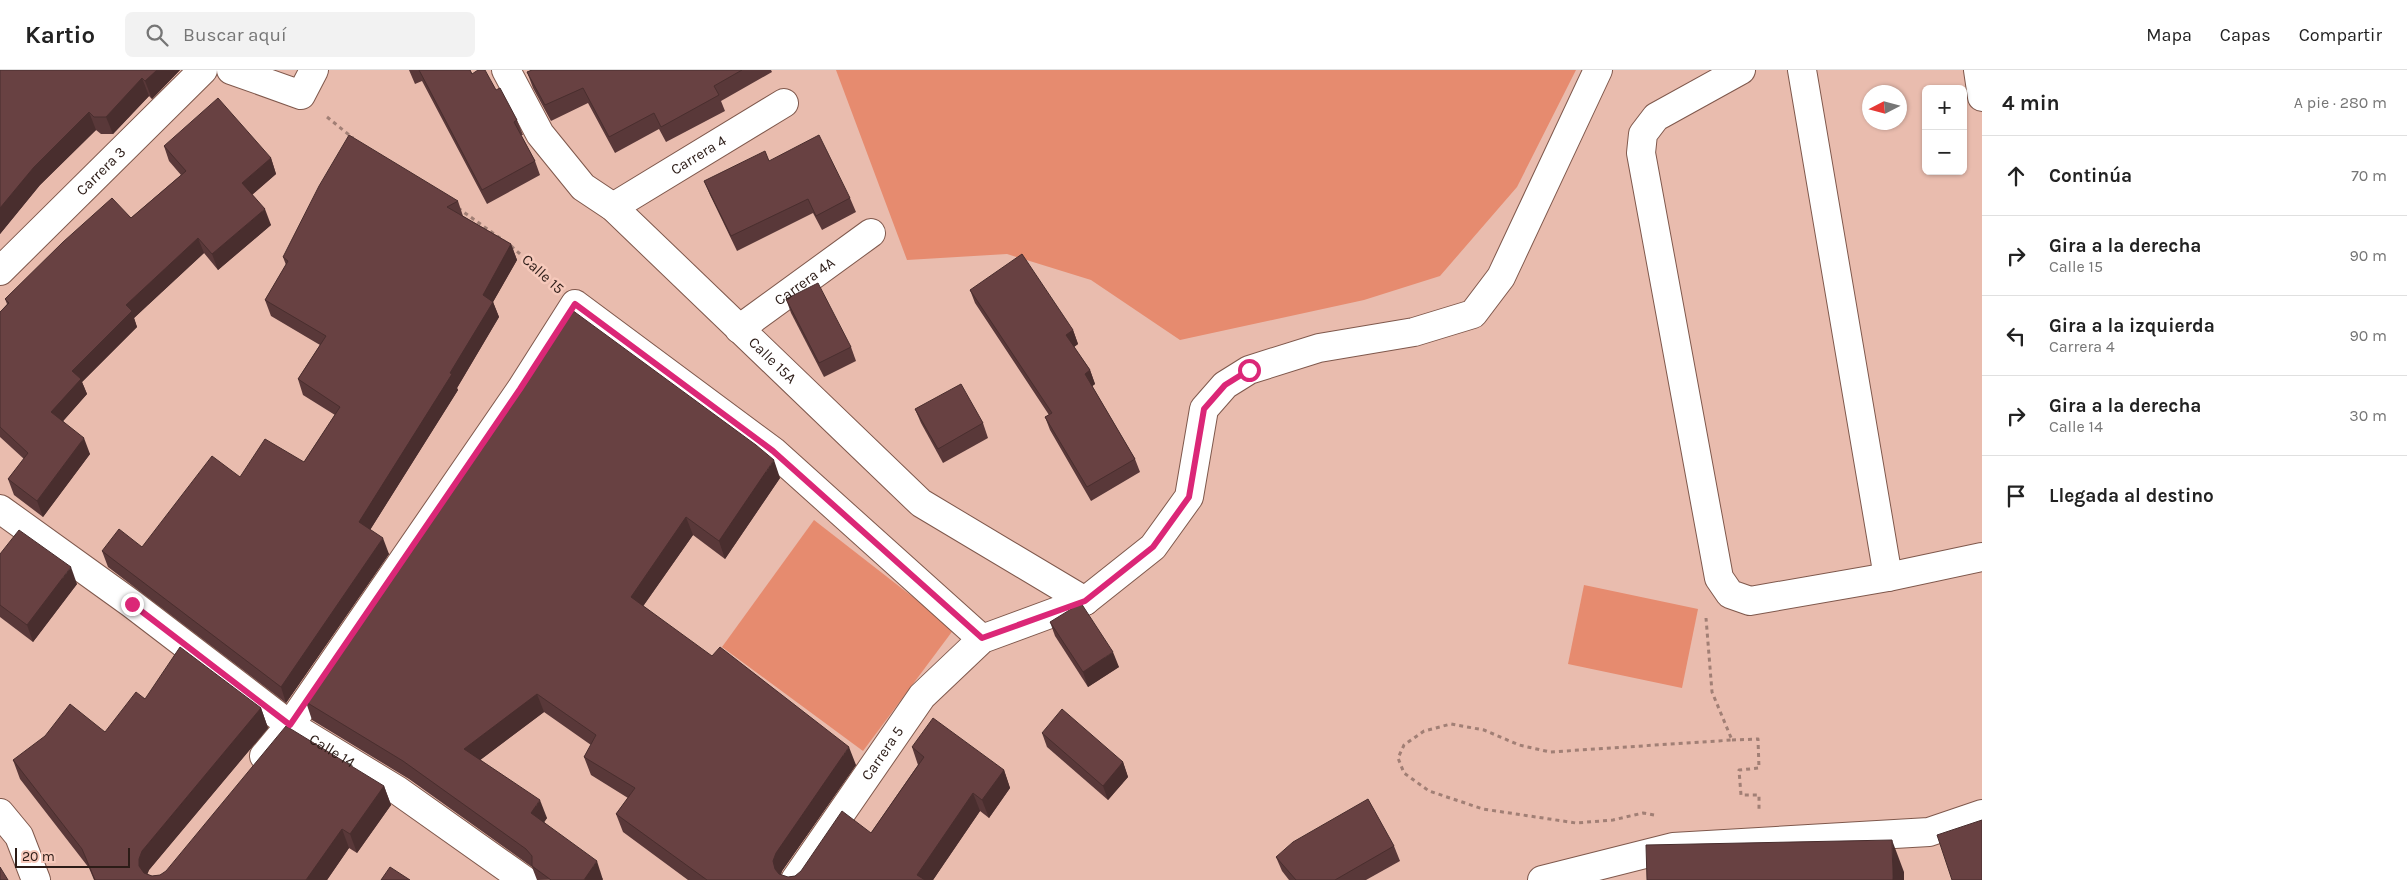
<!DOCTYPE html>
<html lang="es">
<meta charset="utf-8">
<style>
body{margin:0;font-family:Karla,sans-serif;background:#f2f2f2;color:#222}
.controls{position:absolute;right:15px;top:15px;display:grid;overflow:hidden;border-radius:8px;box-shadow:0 1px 4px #0004}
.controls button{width:45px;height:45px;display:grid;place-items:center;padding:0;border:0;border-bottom:1px solid #e0e0e0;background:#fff;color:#222;font:25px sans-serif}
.compass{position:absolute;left:1862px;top:15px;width:45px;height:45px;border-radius:50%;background:#fff;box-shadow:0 1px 4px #0004;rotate:264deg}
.scale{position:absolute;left:15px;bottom:12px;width:115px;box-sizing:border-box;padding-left:5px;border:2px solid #2c1c17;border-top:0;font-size:14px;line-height:18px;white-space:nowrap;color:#2c1c17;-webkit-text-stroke:4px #f6c9bb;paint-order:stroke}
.stop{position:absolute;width:15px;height:15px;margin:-11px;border:4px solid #db2777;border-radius:50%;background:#fff}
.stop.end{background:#db2777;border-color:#fff;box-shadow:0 1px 5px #0008}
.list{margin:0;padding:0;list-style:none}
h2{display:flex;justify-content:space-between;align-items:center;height:65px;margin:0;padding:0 20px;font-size:21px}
h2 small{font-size:16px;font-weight:400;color:#767676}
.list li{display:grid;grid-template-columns:32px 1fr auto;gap:15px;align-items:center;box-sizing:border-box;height:80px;padding:0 20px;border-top:1px solid #e0e0e0}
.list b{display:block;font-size:19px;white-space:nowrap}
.list p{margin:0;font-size:16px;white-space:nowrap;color:#767676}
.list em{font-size:16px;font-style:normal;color:#767676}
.icon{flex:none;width:28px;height:28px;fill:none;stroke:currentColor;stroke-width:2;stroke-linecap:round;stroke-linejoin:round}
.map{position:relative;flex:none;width:1982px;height:810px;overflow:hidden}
header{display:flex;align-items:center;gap:30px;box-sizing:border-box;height:70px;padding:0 25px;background:#fff;border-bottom:1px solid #e0e0e0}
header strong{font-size:24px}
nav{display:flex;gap:28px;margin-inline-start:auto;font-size:18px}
.search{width:350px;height:45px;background:#f2f2f2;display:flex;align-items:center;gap:12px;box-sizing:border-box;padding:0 18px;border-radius:8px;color:#767676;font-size:19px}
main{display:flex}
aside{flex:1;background:#fff}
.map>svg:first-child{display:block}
</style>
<header>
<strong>Kartio</strong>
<div class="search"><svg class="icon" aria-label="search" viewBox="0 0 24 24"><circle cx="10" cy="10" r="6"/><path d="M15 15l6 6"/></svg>Buscar aquí</div>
<nav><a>Mapa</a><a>Capas</a><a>Compartir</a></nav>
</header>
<main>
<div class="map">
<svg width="1982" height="810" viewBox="0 0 1982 810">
<rect width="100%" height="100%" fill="#e9bcae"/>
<g fill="#e68b6f">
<path d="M836,0H1576L1517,117L1440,206L1364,230L1180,270L1091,210L1007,184L907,190Z"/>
<path d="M814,450L954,559L863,681L722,577Z"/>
<path d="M1584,515L1698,539L1682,618L1568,594Z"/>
</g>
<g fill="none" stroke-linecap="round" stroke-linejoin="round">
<g stroke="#7f584c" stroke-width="30">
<g id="minor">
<path d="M231,0L301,25L314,0"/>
<path id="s1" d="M506,0L540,64L583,117L613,137L921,433L1085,531"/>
<path d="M1741,0L1656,47L1643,64L1641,83L1719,508L1730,524L1750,531L1888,507L1982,487"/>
<path d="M1802,0L1888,507"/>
<path d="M1978,0L1982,27"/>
<path id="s2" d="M613,137L784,33"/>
<path id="s3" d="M739,259L871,163"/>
<path id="s4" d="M0,439L132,534L290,655L397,720L524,810"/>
<path d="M264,686L290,655L521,319L575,234L773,381L982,569"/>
<path d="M1542,810L1673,777L1929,762L1982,744"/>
</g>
</g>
<g stroke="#7f584c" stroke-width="30">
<g id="tertiary">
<path d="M0,743L19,766L36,810"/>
<path id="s5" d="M795,810L922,626L982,569L1085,531L1153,477L1189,427L1204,339L1225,315L1249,300L1319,278L1414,262L1473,244L1501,207L1598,0"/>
</g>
</g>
<g stroke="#7f584c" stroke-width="30">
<g id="secondary">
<path id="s6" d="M0,201L203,0"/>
</g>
</g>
<g stroke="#a17f75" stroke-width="3" stroke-dasharray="4 4" stroke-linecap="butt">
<path d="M327,47L353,68"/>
<path d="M458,138L504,171"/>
<path d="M511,176L551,211"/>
<path d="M1732,670L1758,669L1759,698L1739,700L1741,725H1759V739"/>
<path d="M1654,745L1643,743L1613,750L1576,753L1483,739L1429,721L1404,703L1398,688L1404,675L1424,661L1451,654L1484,660L1519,675L1550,682L1732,670L1712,622L1706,548"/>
</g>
<use href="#minor" stroke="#fff" stroke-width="28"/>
<use href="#tertiary" stroke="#fff" stroke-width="28"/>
<use href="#secondary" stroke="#fff" stroke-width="28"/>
</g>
<g fill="#593839">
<path d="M0,0H180L152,29L149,26L113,64H101L96,60L40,115L0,164Z"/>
<path d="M409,0H470L472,4L496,20L517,50L523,65H521L535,91L540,105L487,134L422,11L415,14Z"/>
<path d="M532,0H771L772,2L721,31L725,41L666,72L659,59L615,83L588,33L551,51L533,18L527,2Z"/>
<path d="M164,76L271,88L276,104L252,125L271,155L218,200L204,183L134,248L137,257L82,312L87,324L63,351L90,384L43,447L14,425L8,409L24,389L0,367V242L7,234L5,229L131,148L181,105L169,91Z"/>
<path d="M769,91L850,128L856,142L822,160L813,143L737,181L710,125L704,111Z"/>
<path d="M458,131L463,146L511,174L517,190L493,232L499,247L457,318L458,320L370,460L389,484L286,633L108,497L102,481L142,477L240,407L304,392L335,345L303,325L298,309L320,275L271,246L265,230L286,195L283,187Z"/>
<path d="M970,220L1073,260L1078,274L1074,277L1090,300L1095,314L1092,316L1135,389L1140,402L1091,431L1050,360L1045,347L1049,345L975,233Z"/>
<path d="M786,229L851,277L856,291L824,307L791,243Z"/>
<path d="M527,310L780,408L725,489L693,465L643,536L856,695L782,801L781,805L788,807L795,806L871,763L918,695L912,677L1004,700L1010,718L989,748L980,741L933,810H688L623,762L616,744L628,728L591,705L584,687L591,675L544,642L480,690L547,748L544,752L603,809L537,810L532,797L409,709L312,650L306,632Z"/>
<path d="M915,339L983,353L988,368L943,393L921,353Z"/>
<path d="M0,484L77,514L33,572L0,547Z"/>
<path d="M1050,552L1119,597L1088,617L1055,566Z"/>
<path d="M145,629L261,638L268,658L149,800L147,804L152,806L160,805L384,716L391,735L357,783L349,778L327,810H94L89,798L20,709L13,690L105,662Z"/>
<path d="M1042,663L1123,692L1128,707L1108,730L1047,677Z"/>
<path d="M1394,776L1400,791L1366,810H1289L1282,801L1276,787Z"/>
</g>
<g fill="#492e2e">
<path d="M157,0H180L152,29L145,11Z"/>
<path d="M142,8L149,26L113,64L106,47Z"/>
<path d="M89,42L96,60L40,115L0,164V138L34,97Z"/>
<path d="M271,88L276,104L247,129L242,113Z"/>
<path d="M265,139L271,155L218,200L212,184Z"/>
<path d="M198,168L204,183L134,248L137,257L82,312L87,324L57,358L51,342L72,301L126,235Z"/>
<path d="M511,174L517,190L493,232L499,247L457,318L458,320L365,468L359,452L450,303L483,225Z"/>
<path d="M1073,260L1078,274L1071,279L1066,265Z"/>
<path d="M1090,300L1095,314L1090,318L1085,304Z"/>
<path d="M84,368L90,384L43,447L37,431Z"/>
<path d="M774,390L780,408L725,489L719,471Z"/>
<path d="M686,447L693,465L637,545L631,527Z"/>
<path d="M383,468L389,484L286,633L281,617Z"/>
<path d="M71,497L77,514L33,572L27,555Z"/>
<path d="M1113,582L1119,597L1088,617L1083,602Z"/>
<path d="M537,624L544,642L471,697L464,679Z"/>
<path d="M261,638L268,658L149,800L146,808L139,796V789L142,781Z"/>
<path d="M849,677L856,695L782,801L779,809L775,799L773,791L776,783Z"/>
<path d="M1123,692L1128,707L1108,730L1103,716Z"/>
<path d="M1004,700L1010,718L989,748L982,730Z"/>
<path d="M384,716L391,735L357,783L350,764Z"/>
<path d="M973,723L980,741L933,810H919L917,805Z"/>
<path d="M540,730L547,748L538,761L531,743Z"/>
<path d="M342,759L349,778L327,810H306Z"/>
<path d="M1892,770L1904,802V810H1893Z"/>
<path d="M597,791L603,810H584Z"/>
</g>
<g fill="#684142" stroke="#492e2e">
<path d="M0,0H157L145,11L142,8L106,47H94L89,42L34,97L0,138Z"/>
<path d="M419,0H470L472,4L478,0H485L496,20L500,18L517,50L514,52L535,91L482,120Z"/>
<path d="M532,0H742L714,16L719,25L661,57L654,43L609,67L583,18L545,35L527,2Z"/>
<path d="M218,28L271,88L242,113L265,139L212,184L198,168L126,235L132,241L72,301L81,309L51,342L84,368L37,431L8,409L28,383L0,357V242L9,233L5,229L63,172L112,128L131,148L186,101L164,76Z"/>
<path d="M349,65L458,131L447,137L511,174L483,225L493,232L450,303L452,304L359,452L383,468L281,617L102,481L119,459L142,477L212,386L240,407L265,369L304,392L340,337L298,309L326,266L265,230L288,191L283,187L319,116Z"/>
<path d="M819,65L850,128L816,146L808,129L731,166L704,111L765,81L769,91Z"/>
<path d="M1022,184L1073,260L1066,265L1090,300L1085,304L1135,389L1087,417L1045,347L1052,343L970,220Z"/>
<path d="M818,213L851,277L819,293L786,229Z"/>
<path d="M572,240L756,375L774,390L719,471L686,447L631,527L712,586L720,577L849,677L776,783L773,791L775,799L779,804L788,807L795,806L801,801L842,741L871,763L924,687L912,677L933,648L1004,700L982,730L973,723L917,805L925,810H707L616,744L635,718L584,687L596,665L537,624L464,679L540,730L531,743L597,791L584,810H551L532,796V786L526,779L403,691L306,632L527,310Z"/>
<path d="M961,314L983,353L938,379L915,339Z"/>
<path d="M19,460L71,497L27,555L0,535V484Z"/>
<path d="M1081,533L1113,582L1083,602L1050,552Z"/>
<path d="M180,577L261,638L142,781L139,789V796L144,803L152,806L160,805L166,801L286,656L384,716L350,764L342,759L306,810H95L82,779L13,690L45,666L70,634L105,662L136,622L145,629Z"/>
<path d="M1062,639L1123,692L1103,716L1042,663Z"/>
<path d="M1368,729L1394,776L1335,810H1296L1276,787L1293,772Z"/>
<path d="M1982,750V810H1952L1937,765Z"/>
<path d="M1892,770L1893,810H1647L1646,775Z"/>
<path d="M0,797L8,810H0Z"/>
<path d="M390,797L410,810H381Z"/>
</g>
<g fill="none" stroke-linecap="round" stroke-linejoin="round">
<path stroke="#db2777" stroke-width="6" d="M132,534L290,655L520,319L575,234L773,381L982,568L1085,531L1153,477L1189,427L1204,339L1225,315L1249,300"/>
</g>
<g text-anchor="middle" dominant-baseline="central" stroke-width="5" stroke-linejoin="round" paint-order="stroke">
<g font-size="15" fill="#2c1c17" stroke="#f6c9bb">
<text stroke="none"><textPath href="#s2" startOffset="100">Carrera 4</textPath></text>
<text stroke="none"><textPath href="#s6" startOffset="142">Carrera 3</textPath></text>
<text transform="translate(543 204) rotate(42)">Calle 15</text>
<text stroke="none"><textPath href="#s3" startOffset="81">Carrera 4A</textPath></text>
<text stroke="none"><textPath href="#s1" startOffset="398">Calle 15A</textPath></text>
<text stroke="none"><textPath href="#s4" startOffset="411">Calle 14</textPath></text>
<text stroke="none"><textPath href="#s5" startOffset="154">Carrera 5</textPath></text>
</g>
</g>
</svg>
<div class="controls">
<button>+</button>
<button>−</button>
</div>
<svg class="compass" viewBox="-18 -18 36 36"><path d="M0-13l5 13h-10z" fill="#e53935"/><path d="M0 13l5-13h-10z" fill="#767676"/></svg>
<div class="scale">20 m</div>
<div class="stop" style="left:1249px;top:300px"></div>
<div class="stop end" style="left:132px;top:534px"></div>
</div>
<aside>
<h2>4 min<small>A pie · 280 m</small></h2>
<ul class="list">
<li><svg class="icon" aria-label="ahead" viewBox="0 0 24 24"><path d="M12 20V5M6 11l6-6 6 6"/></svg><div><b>Continúa</b></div><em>70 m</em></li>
<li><svg class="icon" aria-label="right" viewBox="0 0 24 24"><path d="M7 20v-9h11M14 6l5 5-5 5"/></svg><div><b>Gira a la derecha</b><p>Calle 15</p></div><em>90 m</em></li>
<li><svg class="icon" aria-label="left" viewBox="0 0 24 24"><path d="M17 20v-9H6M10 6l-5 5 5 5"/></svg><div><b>Gira a la izquierda</b><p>Carrera 4</p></div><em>90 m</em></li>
<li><svg class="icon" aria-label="right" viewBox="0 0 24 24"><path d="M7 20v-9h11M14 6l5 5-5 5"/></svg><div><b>Gira a la derecha</b><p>Calle 14</p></div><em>30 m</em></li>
<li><svg class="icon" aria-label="arrive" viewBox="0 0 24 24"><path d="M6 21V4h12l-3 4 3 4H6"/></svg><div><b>Llegada al destino</b></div></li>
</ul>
</aside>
</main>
